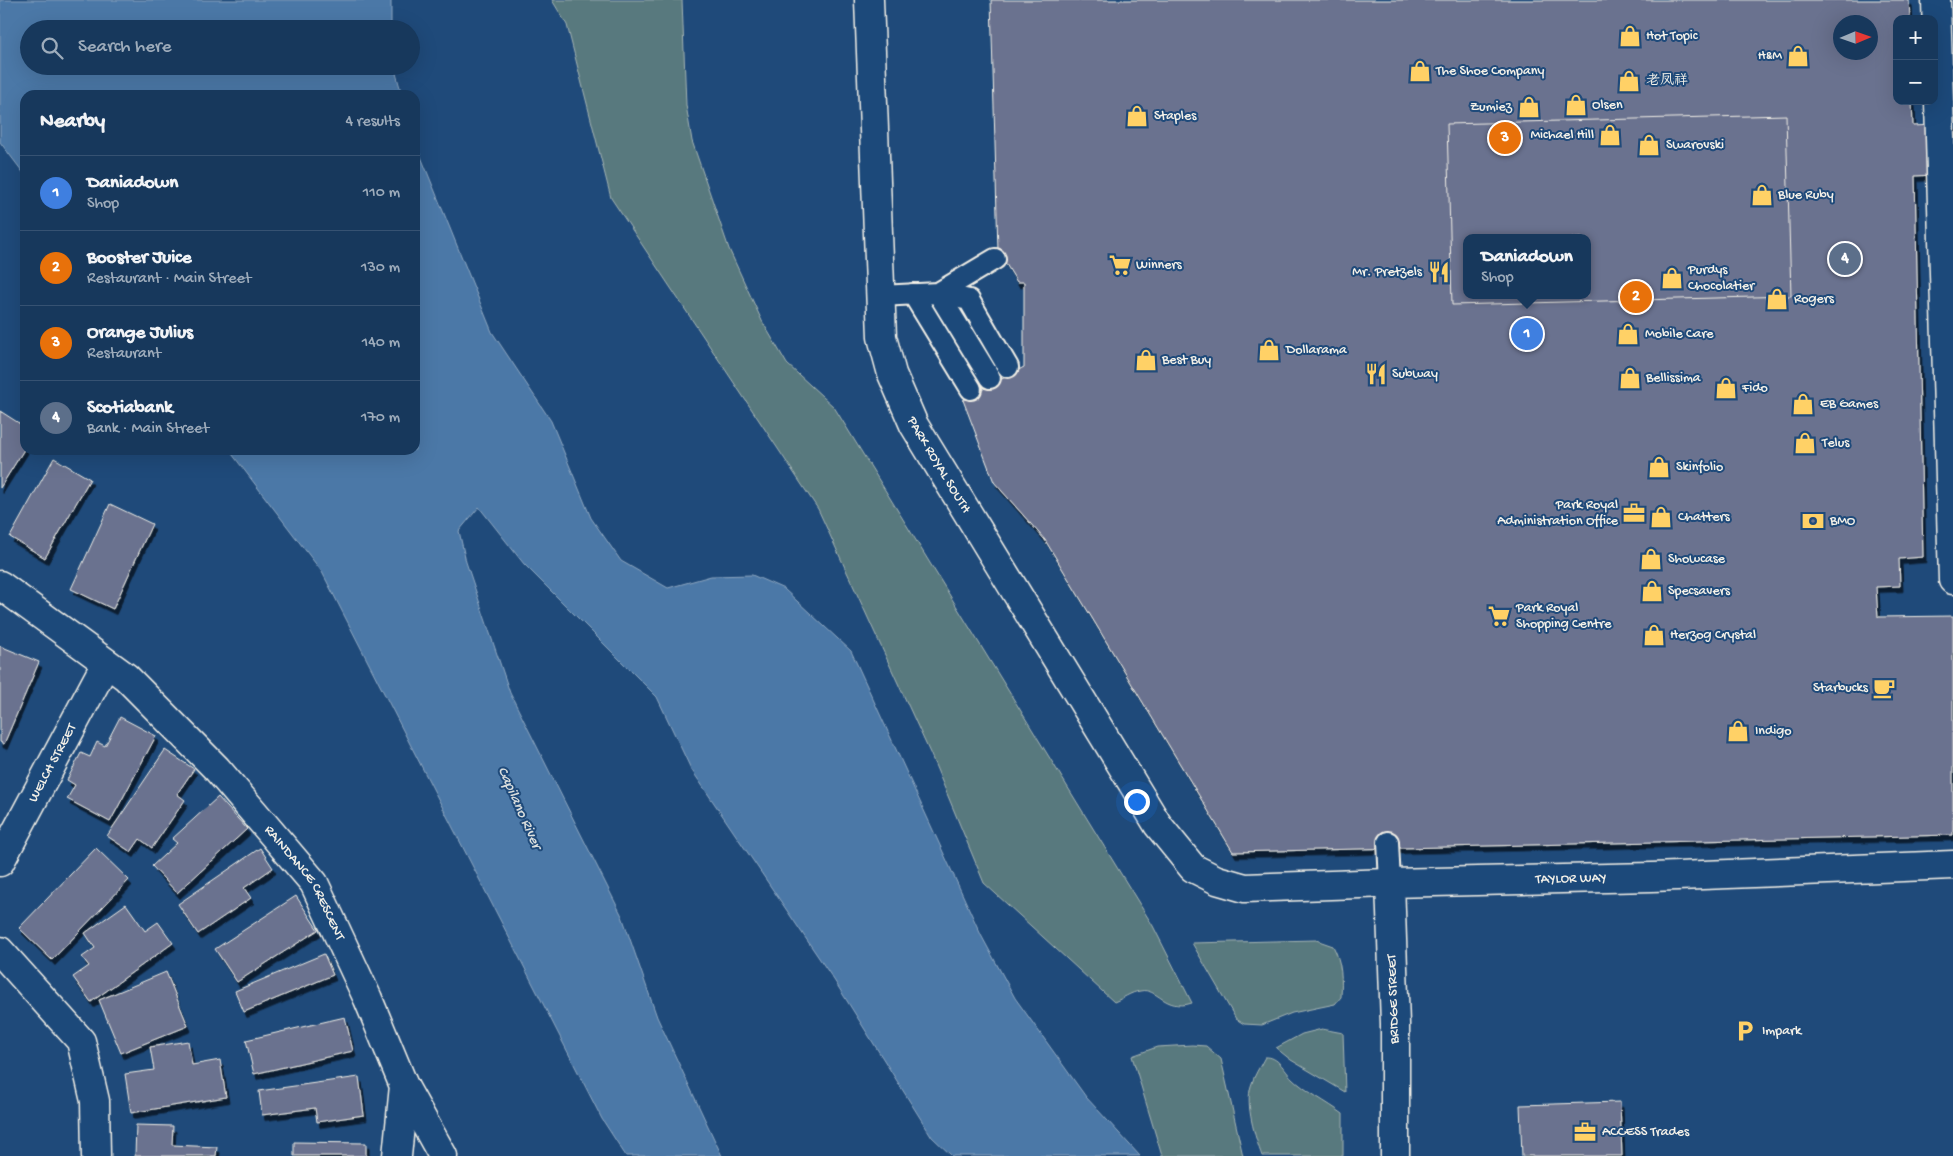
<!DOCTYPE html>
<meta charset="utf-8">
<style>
body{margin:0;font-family:"Gochi Hand","LXGW WenKai TC",sans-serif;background:#203f62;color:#f1f3f6}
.controls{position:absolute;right:15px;top:15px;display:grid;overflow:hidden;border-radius:10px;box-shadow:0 5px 20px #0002}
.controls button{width:45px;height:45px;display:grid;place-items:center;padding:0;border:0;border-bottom:1px solid #365272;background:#17385c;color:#f1f3f6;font:25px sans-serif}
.compass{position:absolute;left:1833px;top:15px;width:45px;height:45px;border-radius:50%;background:#17385c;box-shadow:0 5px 20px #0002;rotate:88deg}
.you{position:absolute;left:1136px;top:801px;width:18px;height:18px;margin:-12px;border:4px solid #fff;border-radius:50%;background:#1a73e8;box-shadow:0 0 0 8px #1a73e833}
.badge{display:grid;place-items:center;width:32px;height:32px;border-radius:50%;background:#ffd166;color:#fff;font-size:16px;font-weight:700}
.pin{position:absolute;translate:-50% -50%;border:2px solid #fff;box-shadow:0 1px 5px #0006}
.popup{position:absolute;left:1463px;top:234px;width:128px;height:65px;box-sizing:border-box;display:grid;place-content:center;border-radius:10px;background:#17385c;filter:drop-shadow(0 1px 4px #0005);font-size:16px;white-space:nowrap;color:#9eacbb}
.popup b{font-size:19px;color:#f1f3f6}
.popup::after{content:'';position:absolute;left:50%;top:100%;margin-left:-10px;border:10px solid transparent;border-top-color:#17385c}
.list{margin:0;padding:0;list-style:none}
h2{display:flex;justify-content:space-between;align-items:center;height:65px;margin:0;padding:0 20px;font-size:21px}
h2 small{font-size:16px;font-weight:400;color:#9eacbb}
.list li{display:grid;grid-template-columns:32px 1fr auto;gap:15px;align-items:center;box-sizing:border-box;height:75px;padding:0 20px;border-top:1px solid #365272}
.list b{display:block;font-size:19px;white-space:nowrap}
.list p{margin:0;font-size:16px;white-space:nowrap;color:#9eacbb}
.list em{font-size:16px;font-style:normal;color:#9eacbb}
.icon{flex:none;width:28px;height:28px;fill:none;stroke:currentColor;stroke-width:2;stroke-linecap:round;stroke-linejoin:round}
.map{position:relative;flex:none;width:1953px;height:1156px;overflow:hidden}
.search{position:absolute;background:#17385c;box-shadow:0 5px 20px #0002;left:20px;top:20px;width:400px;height:55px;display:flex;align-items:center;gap:12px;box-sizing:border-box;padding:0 18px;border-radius:28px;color:#9eacbb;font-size:19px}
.panel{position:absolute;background:#17385c;box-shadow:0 5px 20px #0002;left:20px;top:90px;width:400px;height:365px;border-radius:15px}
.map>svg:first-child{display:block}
</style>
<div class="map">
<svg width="1953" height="1156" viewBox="0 0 1953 1156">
<defs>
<filter id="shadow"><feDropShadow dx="3" dy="5.5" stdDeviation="0" flood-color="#0009"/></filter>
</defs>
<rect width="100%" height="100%" fill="#1f4a7a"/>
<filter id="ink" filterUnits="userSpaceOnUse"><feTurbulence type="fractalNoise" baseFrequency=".02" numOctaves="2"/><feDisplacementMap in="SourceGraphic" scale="10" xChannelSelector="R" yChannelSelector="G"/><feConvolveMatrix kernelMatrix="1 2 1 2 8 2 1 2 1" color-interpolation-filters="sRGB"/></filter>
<g filter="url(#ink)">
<g fill="#59797e" stroke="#a6b5b3">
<path d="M552,0H682L686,105L692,141L729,249L762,321L787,364L834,407L1153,926L1192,1003C1164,1012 1158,987 1140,991C1131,992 1122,999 1114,1002L984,883L931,755L818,509L611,198L567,25Z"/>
<path d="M1316,940L1333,946C1342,963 1342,979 1341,997L1335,1004L1292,1013L1262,1025L1244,1024L1236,1019L1192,943Z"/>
<path d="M1322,1029L1343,1033L1345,1092L1291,1060L1276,1048L1302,1034Z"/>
<path d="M1192,1045L1206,1046L1221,1059L1243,1156H1162L1132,1056L1157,1047Z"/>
<path d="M1265,1057C1278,1056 1284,1070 1292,1078C1306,1092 1327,1102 1343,1114V1156H1262C1255,1137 1245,1105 1251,1086C1254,1075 1260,1067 1265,1057Z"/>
</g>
<g fill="#4c78a7" stroke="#8fa8c1">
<path d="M0,0H391V29H29V66H394L402,95H25V175L0,142Z"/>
<path d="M415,142L492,332L551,421L591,518L621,561L668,588L711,576L752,575L784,589L851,651L981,935L1015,998L1086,1097L1140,1156H952L932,1137L834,980L691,769L657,697L524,564L479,507L459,531L466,562L510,693L622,916L657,1017L722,1156H626L602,1119L322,572L229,450H415Z"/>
</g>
<g fill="#6a728f" stroke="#f4f1e8" fill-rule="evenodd" filter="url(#shadow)">
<path d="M991,0H1909L1910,19H1897V101H1912L1913,126L1953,124V174L1915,176L1923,557L1899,559L1900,586L1876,587L1878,617L1953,616V835L1233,852L1045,540L994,482L963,400L1024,367V282H1017L998,251ZM1840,22H1870V52H1840ZM1467,238H1587V295H1467Z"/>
<path d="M1786,115L1791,296L1452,305L1447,124ZM1467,238H1587V295H1467Z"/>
<path d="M0,411L25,427V448L0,488Z"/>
<path d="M54,458L90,479L45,558L10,537Z"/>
<path d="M110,504L152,524L113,609L71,589Z"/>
<path d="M0,646L39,662L4,744L0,742Z"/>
<path d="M120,717L156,736L110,822L67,799L75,785L67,780L81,753L90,757L97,742L105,746Z"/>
<path d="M165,750L194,769L177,794L185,800L152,848L140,839L131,852L107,836Z"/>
<path d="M218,797L247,829L177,893L152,866L177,843L172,839Z"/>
<path d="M96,848L129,880L52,960L19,928Z"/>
<path d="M260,848L273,868L244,888L251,898L198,934L178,904Z"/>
<path d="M296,896L318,930L237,982L215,949Z"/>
<path d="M126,904L145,931L158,922L173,943L91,1002L73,977L89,966L82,957L95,948L85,933Z"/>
<path d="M324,954L333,975L244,1012L235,991Z"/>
<path d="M166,972L188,1026L121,1053L99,1000Z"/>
<path d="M345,1017L353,1051L254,1074L246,1040Z"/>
<path d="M188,1041L192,1065L220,1060L226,1097L131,1113L125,1074L154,1070L150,1047Z"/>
<path d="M359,1077L364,1115L317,1122L315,1108L262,1115L259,1091Z"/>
<path d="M1620,1102L1622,1156H1522L1520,1105Z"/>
<path d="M136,1125L173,1126L172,1145L217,1147L216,1156H135Z"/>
<path d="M294,1142L366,1143V1156H294Z"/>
</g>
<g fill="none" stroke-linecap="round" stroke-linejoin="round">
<g stroke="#f4f1e8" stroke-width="24">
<g id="service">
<path d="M938,293L969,300L1008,367"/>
<path d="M938,293L990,378"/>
<path d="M913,294L971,389"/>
<path d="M880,296L938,293L995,259"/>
<path d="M1388,842L1390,883"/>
</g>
</g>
<g stroke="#f4f1e8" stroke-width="31">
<g id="minor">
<path id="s1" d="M869,0L882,337L892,374L914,425L1158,825L1193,868L1217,880L1245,888L1390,883"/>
<path d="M1936,0L1953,580"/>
<path id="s2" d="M0,585L126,677L217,769L314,883L368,999L404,1086L397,1156"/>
<path id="s3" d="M0,862L106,663"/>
<path d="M0,951L81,1041L95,1101L96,1156"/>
<path d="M404,1086L443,1156"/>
</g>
</g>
<g stroke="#f4f1e8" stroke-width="31">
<g id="tertiary">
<path id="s4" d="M1395,1156V1024L1390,883L1652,877L1953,865"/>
</g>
</g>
<use href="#service" stroke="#1f4a7a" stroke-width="20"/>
<use href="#minor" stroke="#1f4a7a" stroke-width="28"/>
<use href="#tertiary" stroke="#1f4a7a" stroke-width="28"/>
</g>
</g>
<defs>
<g id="shop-bare" transform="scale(1.725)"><path d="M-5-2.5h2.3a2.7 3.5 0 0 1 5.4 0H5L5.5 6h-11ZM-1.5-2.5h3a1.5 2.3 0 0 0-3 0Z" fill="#ffd166" stroke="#1f4a7a" stroke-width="2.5" paint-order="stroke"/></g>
<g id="supermarket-bare" transform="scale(1.725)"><path d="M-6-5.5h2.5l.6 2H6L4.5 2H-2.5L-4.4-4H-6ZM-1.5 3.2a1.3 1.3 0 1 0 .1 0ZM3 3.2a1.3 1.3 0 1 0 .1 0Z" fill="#ffd166" stroke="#1f4a7a" stroke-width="2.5" paint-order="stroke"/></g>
<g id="restaurant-bare" transform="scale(1.725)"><path d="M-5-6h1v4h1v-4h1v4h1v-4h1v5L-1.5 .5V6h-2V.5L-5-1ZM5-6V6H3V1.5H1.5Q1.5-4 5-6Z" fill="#ffd166" stroke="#1f4a7a" stroke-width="2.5" paint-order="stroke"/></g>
<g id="office-bare" transform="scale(1.725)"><path d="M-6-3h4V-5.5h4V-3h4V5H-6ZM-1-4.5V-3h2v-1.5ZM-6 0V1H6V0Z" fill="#ffd166" stroke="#1f4a7a" stroke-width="2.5" paint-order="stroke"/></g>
<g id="bank-bare" transform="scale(1.725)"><path d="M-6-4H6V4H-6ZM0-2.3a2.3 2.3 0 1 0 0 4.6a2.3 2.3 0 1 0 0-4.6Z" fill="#ffd166" stroke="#1f4a7a" stroke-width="2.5" paint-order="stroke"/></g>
<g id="cafe-bare" transform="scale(1.725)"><path d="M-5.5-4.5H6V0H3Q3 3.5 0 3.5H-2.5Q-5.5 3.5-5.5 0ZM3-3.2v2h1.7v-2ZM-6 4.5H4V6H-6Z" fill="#ffd166" stroke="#1f4a7a" stroke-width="2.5" paint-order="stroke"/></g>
<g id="parking-bare" transform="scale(1.725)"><path d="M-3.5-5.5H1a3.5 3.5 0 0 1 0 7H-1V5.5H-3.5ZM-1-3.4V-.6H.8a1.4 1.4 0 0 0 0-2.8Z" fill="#ffd166" stroke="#1f4a7a" stroke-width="2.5" paint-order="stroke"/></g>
</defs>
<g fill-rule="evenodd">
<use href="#shop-bare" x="1630" y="36"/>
<use href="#shop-bare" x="1798" y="56"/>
<use href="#shop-bare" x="1420" y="71"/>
<use href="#shop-bare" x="1629" y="81"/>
<use href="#shop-bare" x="1576" y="105"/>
<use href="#shop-bare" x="1529" y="107"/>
<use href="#shop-bare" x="1137" y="116"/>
<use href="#shop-bare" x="1610" y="135"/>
<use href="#shop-bare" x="1649" y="145"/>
<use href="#shop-bare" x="1762" y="195"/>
<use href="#supermarket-bare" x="1120" y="265"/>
<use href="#restaurant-bare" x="1439" y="272"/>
<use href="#shop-bare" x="1672" y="278"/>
<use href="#shop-bare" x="1777" y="299"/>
<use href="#shop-bare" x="1628" y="334"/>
<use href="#shop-bare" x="1269" y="350"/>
<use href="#shop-bare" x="1146" y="360"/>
<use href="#restaurant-bare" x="1376" y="374"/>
<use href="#shop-bare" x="1630" y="378"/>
<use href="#shop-bare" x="1726" y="388"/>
<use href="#shop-bare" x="1803" y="404"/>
<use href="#shop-bare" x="1805" y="443"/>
<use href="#shop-bare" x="1659" y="467"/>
<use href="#office-bare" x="1634" y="513"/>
<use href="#shop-bare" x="1661" y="517"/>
<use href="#bank-bare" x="1813" y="521"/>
<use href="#shop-bare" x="1651" y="559"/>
<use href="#shop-bare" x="1652" y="591"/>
<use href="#supermarket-bare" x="1499" y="616"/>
<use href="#shop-bare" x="1654" y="635"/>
<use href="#cafe-bare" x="1884" y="688"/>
<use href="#shop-bare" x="1738" y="731"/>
<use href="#parking-bare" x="1745" y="1031"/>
<use href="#office-bare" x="1585" y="1132"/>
</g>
<g text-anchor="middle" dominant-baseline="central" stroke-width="4" stroke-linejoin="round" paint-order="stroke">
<g font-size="14" fill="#f4f1e8" stroke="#1f4a7a" text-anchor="start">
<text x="1646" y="36">Hot Topic</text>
<text x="1782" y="56" text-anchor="end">H&amp;M</text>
<text x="1436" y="71">The Shoe Company</text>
<text x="1646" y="81">老凤祥</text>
<text x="1592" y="105">Olsen</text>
<text x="1512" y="107" text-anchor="end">Zumiez</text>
<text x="1154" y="116">Staples</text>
<text x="1594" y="135" text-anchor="end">Michael Hill</text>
<text x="1666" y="145">Swarovski</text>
<text x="1778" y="195">Blue Ruby</text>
<text x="1136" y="265">Winners</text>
<text x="1688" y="270">Purdys<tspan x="1688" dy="16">Chocolatier</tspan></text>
<text x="1422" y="272" text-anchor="end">Mr. Pretzels</text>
<text x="1794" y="299">Rogers</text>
<text x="1645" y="334">Mobile Care</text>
<text x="1286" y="350">Dollarama</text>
<text x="1162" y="360">Best Buy</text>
<text x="1392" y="374">Subway</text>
<text x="1646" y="378">Bellissima</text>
<text x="1742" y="388">Fido</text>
<text x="1820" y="404">EB Games</text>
<text x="1822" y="443">Telus</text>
<text x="1676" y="467">Skinfolio</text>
<text x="1618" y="505" text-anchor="end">Park Royal<tspan x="1618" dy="16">Administration Office</tspan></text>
<text x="1678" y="517">Chatters</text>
<text x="1830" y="521">BMO</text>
<text x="1668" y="559">Showcase</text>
<text x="1668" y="591">Specsavers</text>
<text x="1516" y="608">Park Royal<tspan x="1516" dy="16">Shopping Centre</tspan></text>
<text x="1670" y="635">Herzog Crystal</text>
<text x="1868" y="688" text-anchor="end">Starbucks</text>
<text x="1755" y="731">Indigo</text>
<text x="1762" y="1031">Impark</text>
<text x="1602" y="1132">ACCESS Trades</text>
</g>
<g font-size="14" fill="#f4f1e8" stroke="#1f4a7a">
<text stroke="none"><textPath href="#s1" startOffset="478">PARK ROYAL SOUTH</textPath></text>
<text stroke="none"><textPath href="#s3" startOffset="112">WELCH STREET</textPath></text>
<text stroke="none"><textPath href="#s4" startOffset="454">TAYLOR WAY</textPath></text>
<text stroke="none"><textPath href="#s2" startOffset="430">RAINDANCE CRESCENT</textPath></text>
<text transform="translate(1394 999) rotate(-92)">BRIDGE STREET</text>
</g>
<g font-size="15" font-style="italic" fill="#dbdfde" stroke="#1f4a7a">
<text transform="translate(519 808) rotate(66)">Capilano River</text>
</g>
</g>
</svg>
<div class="controls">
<button>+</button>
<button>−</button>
</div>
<svg class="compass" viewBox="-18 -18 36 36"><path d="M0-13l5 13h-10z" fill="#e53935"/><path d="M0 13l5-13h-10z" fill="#9eacbb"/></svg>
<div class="you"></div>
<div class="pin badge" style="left:1527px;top:334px;background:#3f7fe0">1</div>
<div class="popup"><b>Daniadown</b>Shop</div>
<div class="pin badge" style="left:1636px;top:297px;background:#e8710a">2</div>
<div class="pin badge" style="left:1505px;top:138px;background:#e8710a">3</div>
<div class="pin badge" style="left:1845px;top:259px;background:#5c6f8a">4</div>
<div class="search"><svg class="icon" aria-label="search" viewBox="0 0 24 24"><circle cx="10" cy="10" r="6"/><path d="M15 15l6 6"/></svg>Search here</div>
<section class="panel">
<h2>Nearby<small>4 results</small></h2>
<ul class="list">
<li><span class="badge" style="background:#3f7fe0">1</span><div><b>Daniadown</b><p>Shop</p></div><em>110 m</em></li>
<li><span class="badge" style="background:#e8710a">2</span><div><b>Booster Juice</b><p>Restaurant · Main Street</p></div><em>130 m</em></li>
<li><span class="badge" style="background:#e8710a">3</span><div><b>Orange Julius</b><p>Restaurant</p></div><em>140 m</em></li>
<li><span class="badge" style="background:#5c6f8a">4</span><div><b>Scotiabank</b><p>Bank · Main Street</p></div><em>170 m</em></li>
</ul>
</section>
</div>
